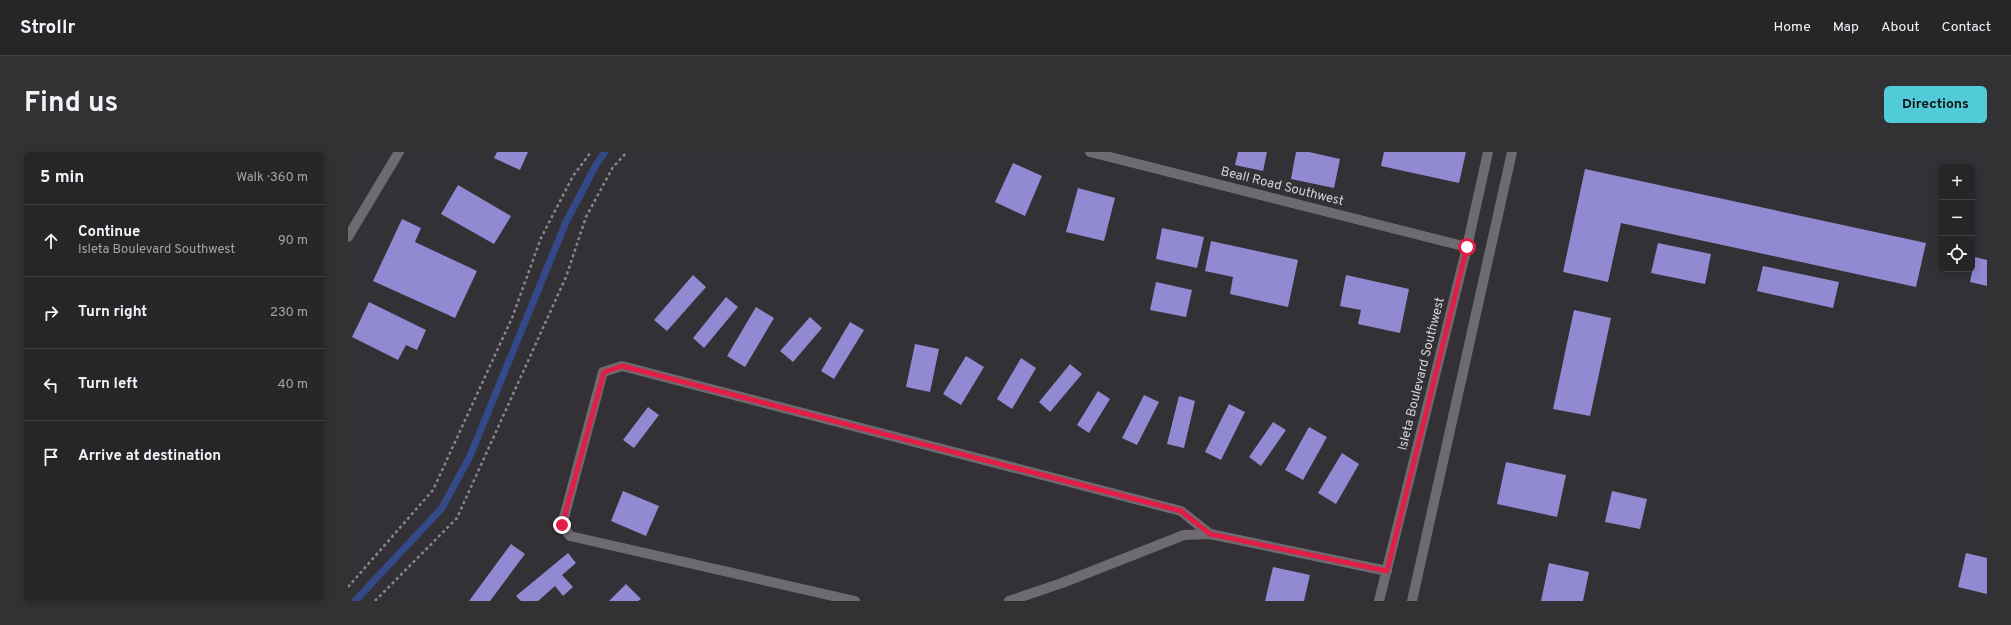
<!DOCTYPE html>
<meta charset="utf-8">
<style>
body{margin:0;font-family:Overpass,sans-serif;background:#323134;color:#f1f3f6}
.controls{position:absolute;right:12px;top:12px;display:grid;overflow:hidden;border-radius:6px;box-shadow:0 2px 10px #0003}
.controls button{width:36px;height:36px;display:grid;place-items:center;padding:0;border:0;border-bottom:1px solid #424245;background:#262528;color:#f1f3f6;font:20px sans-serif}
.stop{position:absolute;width:12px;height:12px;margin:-9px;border:3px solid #e11d48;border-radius:50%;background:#fff}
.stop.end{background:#e11d48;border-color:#fff;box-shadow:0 1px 4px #0008}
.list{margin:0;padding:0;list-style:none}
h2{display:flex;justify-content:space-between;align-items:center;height:52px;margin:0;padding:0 16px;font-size:17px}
h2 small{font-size:13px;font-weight:400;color:#a4a5a8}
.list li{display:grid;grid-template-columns:26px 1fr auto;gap:12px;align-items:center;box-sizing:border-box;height:72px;padding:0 16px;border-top:1px solid #424245}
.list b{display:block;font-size:15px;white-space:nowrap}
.list p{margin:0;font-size:13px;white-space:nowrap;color:#a4a5a8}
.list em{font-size:13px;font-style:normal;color:#a4a5a8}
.icon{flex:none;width:22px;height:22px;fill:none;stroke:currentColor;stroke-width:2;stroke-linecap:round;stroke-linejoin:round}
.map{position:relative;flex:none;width:1639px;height:449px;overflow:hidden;border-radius:6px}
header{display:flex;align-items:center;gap:24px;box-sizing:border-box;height:56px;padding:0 20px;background:#262528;border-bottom:1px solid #424245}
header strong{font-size:19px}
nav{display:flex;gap:22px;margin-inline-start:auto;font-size:14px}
.intro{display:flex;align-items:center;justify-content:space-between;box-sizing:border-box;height:96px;padding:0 24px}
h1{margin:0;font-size:28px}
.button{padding:10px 18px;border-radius:6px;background:#52cbd9;color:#111;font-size:14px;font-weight:700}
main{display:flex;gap:24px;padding:0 24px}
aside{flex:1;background:#262528;border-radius:6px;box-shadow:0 2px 10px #0003}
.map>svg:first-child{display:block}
</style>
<header>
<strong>Strollr</strong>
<nav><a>Home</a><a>Map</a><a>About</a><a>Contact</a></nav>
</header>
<div class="intro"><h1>Find us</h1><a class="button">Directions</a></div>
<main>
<aside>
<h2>5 min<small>Walk · 360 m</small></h2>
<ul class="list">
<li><svg class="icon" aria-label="ahead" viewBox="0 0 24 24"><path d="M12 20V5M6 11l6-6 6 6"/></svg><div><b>Continue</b><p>Isleta Boulevard Southwest</p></div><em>90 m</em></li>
<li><svg class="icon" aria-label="right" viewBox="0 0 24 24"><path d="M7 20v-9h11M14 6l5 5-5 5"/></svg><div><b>Turn right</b></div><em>230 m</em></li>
<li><svg class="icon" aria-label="left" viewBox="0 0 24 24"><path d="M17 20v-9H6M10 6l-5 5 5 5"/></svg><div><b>Turn left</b></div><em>40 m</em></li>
<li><svg class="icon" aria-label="arrive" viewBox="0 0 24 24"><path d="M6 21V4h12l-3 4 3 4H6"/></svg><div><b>Arrive at destination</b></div></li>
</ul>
</aside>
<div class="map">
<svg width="1639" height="449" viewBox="0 0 1639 449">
<rect width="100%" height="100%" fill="#333135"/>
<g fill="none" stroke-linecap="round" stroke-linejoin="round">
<path stroke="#344a88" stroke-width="7" d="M7,449L94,356L122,304L218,70L248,13L257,0"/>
</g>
<g fill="#9189d2">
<path d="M149,0H180L172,18L146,6Z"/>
<path d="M890,0H919L915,19L887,13Z"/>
<path d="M948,0H961L992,7L986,36L943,27Z"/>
<path d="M1036,0H1118L1111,31L1033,14Z"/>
<path d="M665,11L694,24L677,64L647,50Z"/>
<path d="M1237,17L1578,91L1568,135L1273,71L1260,130L1215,120Z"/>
<path d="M110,33L163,64L146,92L93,62Z"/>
<path d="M730,36L767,46L756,89L718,80Z"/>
<path d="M54,67L73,76L67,90L129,119L107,166L25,129Z"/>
<path d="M814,76L856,85L849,116L808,107Z"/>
<path d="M863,89L950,108L940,155L882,142L885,125L857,119Z"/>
<path d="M1310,91L1363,102L1357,132L1303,121Z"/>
<path d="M1627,105L1639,108V134L1622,130Z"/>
<path d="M1415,114L1491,130L1485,156L1409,139Z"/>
<path d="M345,123L358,135L319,179L306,168Z"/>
<path d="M998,123L1061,137L1052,181L1010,172L1013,158L992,154Z"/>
<path d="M808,130L844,138L838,165L802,158Z"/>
<path d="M378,145L390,155L356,196L345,186Z"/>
<path d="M21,150L78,178L69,198L58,193L50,208L4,185Z"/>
<path d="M408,155L426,166L397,215L379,204Z"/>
<path d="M1226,158L1263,166L1242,264L1205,257Z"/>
<path d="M462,165L474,176L445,210L432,199Z"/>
<path d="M502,170L516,178L486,227L473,219Z"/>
<path d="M567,192L591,197L582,240L558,235Z"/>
<path d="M618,204L636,215L613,253L595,242Z"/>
<path d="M673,206L688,216L664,257L649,247Z"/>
<path d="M722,212L734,222L702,260L691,250Z"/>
<path d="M750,239L762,247L741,281L729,273Z"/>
<path d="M796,243L811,250L789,293L774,286Z"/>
<path d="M831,244L847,249L836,296L819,292Z"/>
<path d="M881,252L897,260L873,308L857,300Z"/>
<path d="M300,255L311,263L286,296L275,288Z"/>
<path d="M925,270L938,278L913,314L901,305Z"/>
<path d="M961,275L979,285L955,328L937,318Z"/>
<path d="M994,301L1011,312L988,352L970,341Z"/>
<path d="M1158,310L1218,323L1209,365L1149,352Z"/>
<path d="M275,339L311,354L298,384L263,369Z"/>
<path d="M1264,339L1299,347L1292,377L1257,370Z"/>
<path d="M163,392L177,402L142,449H121Z"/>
<path d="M220,401L228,411L214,423L225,435L215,444L207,434L190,449H173L168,444Z"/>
<path d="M1618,401L1639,406V442L1610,435Z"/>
<path d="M1201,411L1241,420L1235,449H1193Z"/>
<path d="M925,415L962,423L956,449H917Z"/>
<path d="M278,432L293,447L290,449H261Z"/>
</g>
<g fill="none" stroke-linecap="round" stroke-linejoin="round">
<g stroke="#89878b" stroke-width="2.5" stroke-dasharray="3 3" stroke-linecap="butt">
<path d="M0,435L85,338L164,166L193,86L225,24L243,0"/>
<path d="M27,449L109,366L218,125L238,65L265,15L279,0"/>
</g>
<g stroke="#6d6b6f" stroke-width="10">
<path d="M507,449L222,384L214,373L255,220L274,214L833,359L862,382"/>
<path d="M661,449L714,431L836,383L862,382L1039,419"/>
</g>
<g stroke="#6d6b6f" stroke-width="10">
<path d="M742,0L1119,95"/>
<path d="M0,85L51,0"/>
</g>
<g stroke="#6d6b6f" stroke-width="10">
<path d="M1031,449L1119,95L1140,0"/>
<path d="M1064,449L1164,0"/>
</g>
</g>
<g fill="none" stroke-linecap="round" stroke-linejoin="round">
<path stroke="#e11d48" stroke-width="5" d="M214,373L256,220L274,214L833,359L862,382L1039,419L1119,95"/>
</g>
<g text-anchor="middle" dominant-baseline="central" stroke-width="4" stroke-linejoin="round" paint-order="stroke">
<g font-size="13" fill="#d4d2d5" stroke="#333135">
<text transform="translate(934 35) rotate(14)">Beall Road Southwest</text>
<text transform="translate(1074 222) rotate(-76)">Isleta Boulevard Southwest</text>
</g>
</g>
</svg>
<div class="controls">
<button>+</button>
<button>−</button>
<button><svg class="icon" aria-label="locate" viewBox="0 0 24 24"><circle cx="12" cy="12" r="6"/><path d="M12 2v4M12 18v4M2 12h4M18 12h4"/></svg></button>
</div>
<div class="stop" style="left:1119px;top:95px"></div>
<div class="stop end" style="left:214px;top:373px"></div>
</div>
</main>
